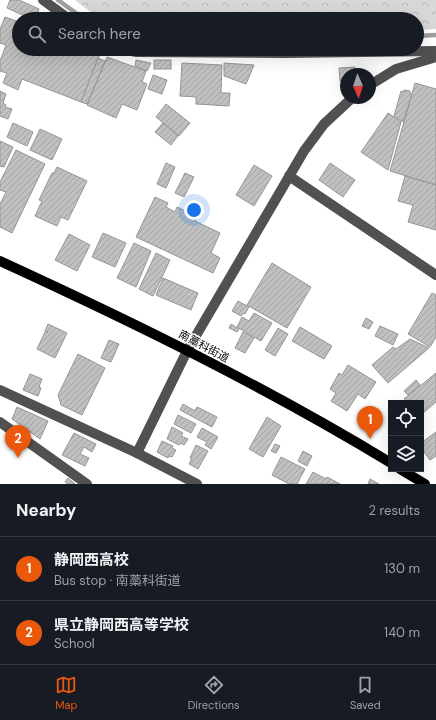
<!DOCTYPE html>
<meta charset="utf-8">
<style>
body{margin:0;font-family:"DM Sans","Noto Sans JP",sans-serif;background:#20242c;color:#f1f3f6}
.controls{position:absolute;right:12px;bottom:12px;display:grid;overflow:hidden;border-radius:0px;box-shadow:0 4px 16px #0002}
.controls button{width:36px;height:36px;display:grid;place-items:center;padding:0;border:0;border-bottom:1px solid #363941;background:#171b24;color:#f1f3f6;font:20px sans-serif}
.compass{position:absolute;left:340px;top:68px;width:36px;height:36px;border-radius:50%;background:#171b24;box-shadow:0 4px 16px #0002;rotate:177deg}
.you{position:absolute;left:194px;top:210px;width:14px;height:14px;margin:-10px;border:3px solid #fff;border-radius:50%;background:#1a73e8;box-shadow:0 0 0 6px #1a73e833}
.badge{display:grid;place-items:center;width:26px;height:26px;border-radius:50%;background:#ea580c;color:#fff;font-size:13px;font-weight:700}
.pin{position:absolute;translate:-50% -33px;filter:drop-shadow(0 1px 2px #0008)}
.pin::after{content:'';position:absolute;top:21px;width:14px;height:12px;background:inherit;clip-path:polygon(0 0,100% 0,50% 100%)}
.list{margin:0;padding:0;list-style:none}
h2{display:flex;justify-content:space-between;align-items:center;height:52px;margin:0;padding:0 16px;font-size:17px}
h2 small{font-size:13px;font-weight:400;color:#9ea1a6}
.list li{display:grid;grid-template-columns:26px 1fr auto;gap:12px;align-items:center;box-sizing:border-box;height:64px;padding:0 16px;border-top:1px solid #363941}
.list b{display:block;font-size:15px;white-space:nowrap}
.list p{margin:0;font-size:13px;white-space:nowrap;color:#9ea1a6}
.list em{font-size:13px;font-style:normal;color:#9ea1a6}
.icon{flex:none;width:22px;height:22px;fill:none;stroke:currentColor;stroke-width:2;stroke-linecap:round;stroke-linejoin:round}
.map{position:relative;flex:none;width:436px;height:484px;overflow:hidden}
.search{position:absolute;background:#171b24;box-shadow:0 4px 16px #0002;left:12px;right:12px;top:12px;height:44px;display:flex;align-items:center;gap:10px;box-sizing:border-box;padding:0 14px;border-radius:22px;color:#9ea1a6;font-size:15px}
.sheet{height:180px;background:#171b24}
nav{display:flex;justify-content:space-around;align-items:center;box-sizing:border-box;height:56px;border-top:1px solid #363941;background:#171b24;font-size:11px;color:#9ea1a6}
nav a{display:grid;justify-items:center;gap:2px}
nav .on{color:#ea580c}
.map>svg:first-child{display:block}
</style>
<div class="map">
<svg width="436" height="484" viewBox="0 0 436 484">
<defs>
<pattern id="forest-crowns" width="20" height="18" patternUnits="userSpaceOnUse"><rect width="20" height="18" fill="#d8d8d8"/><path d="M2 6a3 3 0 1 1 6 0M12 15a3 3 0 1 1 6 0" fill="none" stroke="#b8b8b8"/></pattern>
<pattern id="building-hatch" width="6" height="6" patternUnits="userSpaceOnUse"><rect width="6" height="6" fill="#c0c0c0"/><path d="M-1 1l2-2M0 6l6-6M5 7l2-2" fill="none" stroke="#a3a3a3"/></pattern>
</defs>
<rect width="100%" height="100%" fill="#fff"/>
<path fill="url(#forest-crowns)" d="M75,0H436V29L417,30V19H100Z"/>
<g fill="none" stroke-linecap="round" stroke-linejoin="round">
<g stroke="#9f9f9f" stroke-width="4.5">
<path d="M58,0L84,19"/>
<path d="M417,36L436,35"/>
</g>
</g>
<g fill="url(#building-hatch)" stroke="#959595">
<path d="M10,0H19L39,9L37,14L32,12L29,18L7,8Z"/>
<path d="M5,17L19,22V49H87L100,54L81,102L22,79L18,90L3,83L7,73L0,71V61L6,45L0,43V29Z"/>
<path d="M107,57L146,71L142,82L147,84L137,110L122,104L116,118L87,105Z"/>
<path d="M98,58L105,61L87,104L81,102Z"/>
<path d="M136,60L151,63L147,71L135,66Z"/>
<rect x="154" y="60" width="17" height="9"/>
<path d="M182,63L222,65L221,93H230L229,106L196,104V97L180,96Z"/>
<path d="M224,63L254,65L246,84L224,76Z"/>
<path d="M355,67V74H346V81H340L339,68Z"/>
<path d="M153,75L167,80L162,94L148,89Z"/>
<path d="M415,83L436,89V185L390,171Z"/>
<path d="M404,90L410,91V93L412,94L403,122L394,116L401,91L404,92Z"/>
<path d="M0,91L6,94L3,103L6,105L5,107L12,109L8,119L0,116Z"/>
<path d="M166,104L190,123L179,136L156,117Z"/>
<path d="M388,113L401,122L388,170L361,152Z"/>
<path d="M13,123L33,132L27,146L7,137Z"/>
<path d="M163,123L178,136L171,145L155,132Z"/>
<path d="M40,129L62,139L52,160L30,150Z"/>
<path d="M0,141L13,147L4,167L0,166Z"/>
<path d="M16,150L45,164L12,233L0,227V204L6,192L0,190V182Z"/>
<path d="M166,163L175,167L166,188L157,184Z"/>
<path d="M330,163L355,180L343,197L319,180Z"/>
<path d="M254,165L272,176L254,206L236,195Z"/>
<path d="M57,167L87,181L68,220L61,217L57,226L35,216L42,201L39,200L52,173H54Z"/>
<path d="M185,173L194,177L184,197L175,193Z"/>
<path d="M405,176L436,185V230L408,222L413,205L398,201Z"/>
<path d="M155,197L168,203L166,207L175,212L177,207L198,217L195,221L220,233L211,253L220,258L213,273L136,237Z"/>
<path d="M103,233L126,243L115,267L92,257Z"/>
<path d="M69,234L90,245L77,271L55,260Z"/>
<path d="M134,243L151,251L136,287L117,278Z"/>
<path d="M156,253L170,260L153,296L139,289Z"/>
<path d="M272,263L311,287L287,328L247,305Z"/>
<path d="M163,278L198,293L191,310L156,295Z"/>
<path d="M432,293L436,295V337L430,347L408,334Z"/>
<path d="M238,301L249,307L245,314L243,313L241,316L232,311Z"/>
<path d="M254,313L272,323L261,341L237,327L242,317L249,321Z"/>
<path d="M366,318L373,322L369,329L362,326Z"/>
<path d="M48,324L67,333L55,358L37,349L45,332H48L45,331Z"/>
<path d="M231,324L239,329L237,332L229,328Z"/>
<path d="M380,326L398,334L393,345L375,336Z"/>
<path d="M300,327L332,346L324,359L292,341Z"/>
<path d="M278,328L288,334L275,356L265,350Z"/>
<path d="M243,332L254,338L245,353L235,348Z"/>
<path d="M410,339L429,348L388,383L372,365L393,347L396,349Z"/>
<path d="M109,340L119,344L111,362L101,358Z"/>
<path d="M78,354L105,368L82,415L61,405L58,395Z"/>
<path d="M348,365L376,382L365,399L358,394L347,411L331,401L336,393L330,389L339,373L342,375Z"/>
<path d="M436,373V402L421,415V403H408L404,399Z"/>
<path d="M30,374L42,379L39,387L41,388L38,396L23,390Z"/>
<path d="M416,380L420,385L408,395L404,391Z"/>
<path d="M183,404L195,411L197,407L217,417L212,427L180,410Z"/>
<path d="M17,407L48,421L40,439L12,419Z"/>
<path d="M178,415L196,424L191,433L174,424Z"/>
<path d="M267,417L281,426L263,457L249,449Z"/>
<path d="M172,427L183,433L181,436L188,439L184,445L180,443L179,445L167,439Z"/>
<path d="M202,428L218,437L211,449L205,445L207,442L197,437Z"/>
<path d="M436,432V456L430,460L421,448V443Z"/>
<path d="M74,433L96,444L92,452L84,447L80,454L89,458L85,466L62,455Z"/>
<path d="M162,441L173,446L172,448L176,450L172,457L169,456L168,458L157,452Z"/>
<path d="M275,444L280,446L276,453L271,451Z"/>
<path d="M196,445L208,451L198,469L189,464L192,458H190Z"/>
<path d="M303,451L312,456L307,466L298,461Z"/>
<path d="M281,457L305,469L297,484H289L272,475Z"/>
<path d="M313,472L326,479L327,477L340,484H306Z"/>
<path d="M68,478L75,484H68L65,482Z"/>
<path d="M370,479L379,484H368Z"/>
</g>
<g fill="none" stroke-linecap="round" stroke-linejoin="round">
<g stroke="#515151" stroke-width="10">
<path d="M43,0L69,19"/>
<path d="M121,49L137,52L285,53L436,51"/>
<path d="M370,85L396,69L436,57"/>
<path d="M289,176L436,275"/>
<path d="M0,390L137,453L197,484"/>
<path d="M0,422L87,484"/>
<path d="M137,453L187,351L304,151L324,124L352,98"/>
</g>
<g stroke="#000" stroke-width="10">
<path d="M0,261C133,322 266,387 391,463"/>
<path d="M400,469L425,484"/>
</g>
</g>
<g text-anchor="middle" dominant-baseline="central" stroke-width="3" stroke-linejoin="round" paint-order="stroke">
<g font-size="11" fill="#000" stroke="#fff">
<text transform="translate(204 346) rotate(28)">南藁科街道</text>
</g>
</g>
</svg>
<div class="controls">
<button><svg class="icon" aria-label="locate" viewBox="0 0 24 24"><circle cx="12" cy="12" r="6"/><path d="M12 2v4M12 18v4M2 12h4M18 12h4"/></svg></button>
<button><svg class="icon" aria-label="layers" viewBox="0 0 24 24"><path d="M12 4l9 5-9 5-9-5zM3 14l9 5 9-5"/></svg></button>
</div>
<svg class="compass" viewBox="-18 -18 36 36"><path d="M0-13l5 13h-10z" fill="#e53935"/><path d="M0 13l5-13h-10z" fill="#9ea1a6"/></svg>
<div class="you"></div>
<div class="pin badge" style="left:370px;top:439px">1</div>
<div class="pin badge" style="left:18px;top:458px">2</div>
<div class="search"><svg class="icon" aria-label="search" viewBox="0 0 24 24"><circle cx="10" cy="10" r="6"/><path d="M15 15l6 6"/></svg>Search here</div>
</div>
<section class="sheet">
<h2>Nearby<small>2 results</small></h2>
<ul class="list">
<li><span class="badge">1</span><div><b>静岡西高校</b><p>Bus stop · 南藁科街道</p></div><em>130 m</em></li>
<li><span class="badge">2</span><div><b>県立静岡西高等学校</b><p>School</p></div><em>140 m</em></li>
</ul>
</section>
<nav>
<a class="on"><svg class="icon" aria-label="map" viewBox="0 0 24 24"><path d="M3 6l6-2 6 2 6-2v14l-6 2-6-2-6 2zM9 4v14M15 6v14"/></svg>Map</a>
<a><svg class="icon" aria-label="directions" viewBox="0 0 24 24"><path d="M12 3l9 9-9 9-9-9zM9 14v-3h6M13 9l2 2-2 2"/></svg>Directions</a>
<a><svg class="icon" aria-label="saved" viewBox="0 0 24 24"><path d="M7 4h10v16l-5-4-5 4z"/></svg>Saved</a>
</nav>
